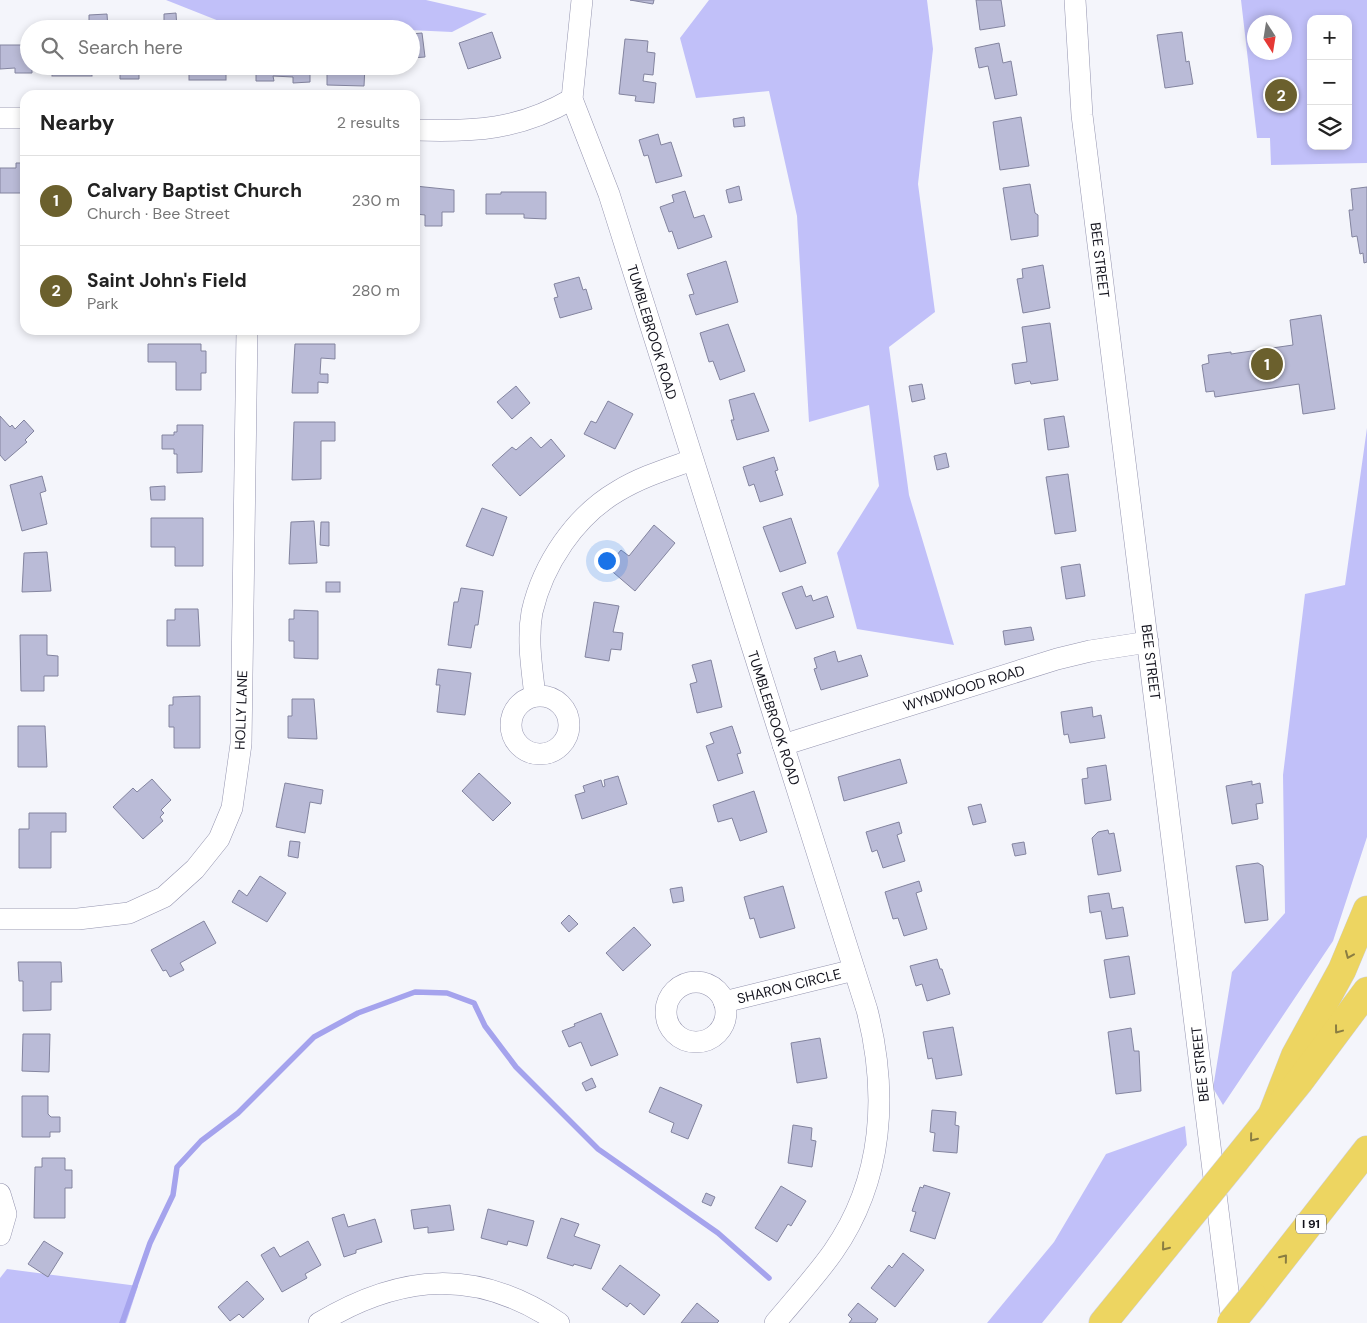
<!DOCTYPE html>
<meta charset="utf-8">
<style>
body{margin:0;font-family:"DM Sans",sans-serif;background:#f6f6f6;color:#222}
.controls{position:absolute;right:15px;top:15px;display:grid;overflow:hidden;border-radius:10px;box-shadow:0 2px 8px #0003}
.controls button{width:45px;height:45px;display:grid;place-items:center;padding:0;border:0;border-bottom:1px solid #e0e0e0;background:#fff;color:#222;font:25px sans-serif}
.compass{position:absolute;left:1247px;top:15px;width:45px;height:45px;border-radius:50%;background:#fff;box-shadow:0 2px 8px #0003;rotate:168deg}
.you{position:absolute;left:606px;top:560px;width:18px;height:18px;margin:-12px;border:4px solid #fff;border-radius:50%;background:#1a73e8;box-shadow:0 0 0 8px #1a73e833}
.badge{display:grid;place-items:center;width:32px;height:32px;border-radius:50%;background:#6b602d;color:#fff;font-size:16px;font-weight:700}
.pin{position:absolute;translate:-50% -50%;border:2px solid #fff;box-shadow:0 1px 5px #0006}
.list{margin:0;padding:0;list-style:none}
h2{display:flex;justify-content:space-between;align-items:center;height:65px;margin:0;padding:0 20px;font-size:21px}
h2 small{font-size:16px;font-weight:400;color:#767676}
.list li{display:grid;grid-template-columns:32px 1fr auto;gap:15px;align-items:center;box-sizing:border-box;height:90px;padding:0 20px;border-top:1px solid #e0e0e0}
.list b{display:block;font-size:19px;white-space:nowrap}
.list p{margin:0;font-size:16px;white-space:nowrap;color:#767676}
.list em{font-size:16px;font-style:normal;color:#767676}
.icon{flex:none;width:28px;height:28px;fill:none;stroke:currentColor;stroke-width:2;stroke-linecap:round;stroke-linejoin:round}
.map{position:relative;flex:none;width:1367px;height:1323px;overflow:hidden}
.search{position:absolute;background:#fff;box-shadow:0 2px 8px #0003;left:20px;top:20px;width:400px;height:55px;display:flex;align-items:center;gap:12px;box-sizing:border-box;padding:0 18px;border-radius:28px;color:#767676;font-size:19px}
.panel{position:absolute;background:#fff;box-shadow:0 2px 8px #0003;left:20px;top:90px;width:400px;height:245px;border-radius:15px}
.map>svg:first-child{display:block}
</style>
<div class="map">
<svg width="1367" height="1323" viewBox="0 0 1367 1323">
<rect width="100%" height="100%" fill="#f4f5fb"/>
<g fill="#c1c0f9" fill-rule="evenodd">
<path d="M166,0H426L487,14L452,32L219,21Z"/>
<path d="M709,0H927L933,49L918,184L935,312L889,347L909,495L954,645L857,629L837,553L879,486L869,405L809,422L797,216L769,91L696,98L680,38Z"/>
<path d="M1241,0H1367V163L1271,165L1270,138H1257ZM1311,19H1348V146H1311ZM1254,22H1284V52H1254Z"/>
<path d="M1367,428V837L1333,941L1223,1105L1213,1088L1232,972L1285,913L1283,775L1305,594L1345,585Z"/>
<path d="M1185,1126L1187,1145L1042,1323H987L1054,1242L1106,1154Z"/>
<path d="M7,1269L138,1286L126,1323H0V1278Z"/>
</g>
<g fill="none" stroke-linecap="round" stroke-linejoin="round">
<path stroke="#a5a3ed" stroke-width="5.5" d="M122,1323L150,1243L173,1195L177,1167L201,1141L238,1113L314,1037L358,1013L415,992L447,993L474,1003L485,1026L516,1067L598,1149L718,1233L769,1278"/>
</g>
<g fill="#babbd7" stroke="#83849f">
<path d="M630,0H654L653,4Z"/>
<path d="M976,0H1001L1005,26L980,30Z"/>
<path d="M176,13L177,29H164V14Z"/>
<path d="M107,14L108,29H89V15Z"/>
<path d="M492,32L501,58L468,69L459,43Z"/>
<path d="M1182,32L1186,62L1189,61L1193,84L1165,88L1157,35Z"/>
<path d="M422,33L425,57L411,58V34Z"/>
<path d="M625,39L648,41L647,52L655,53L653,75L644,74L643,81L656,83L654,103L635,101L636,96L619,94Z"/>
<path d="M999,43L1003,63L1011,61L1017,95L995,99L988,66L979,68L975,48Z"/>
<path d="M0,45H29V66H32V73H15V68L0,69Z"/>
<rect x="52" y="66" width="40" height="10"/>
<path d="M120,66H161V71H139V79H120Z"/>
<rect x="189" y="66" width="37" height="14"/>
<path d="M256,66H310V82L293,83V77L273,76L274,81H256Z"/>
<path d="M327,66H365L364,86L327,85Z"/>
<path d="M744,117L745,126L734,127L733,119Z"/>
<path d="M1021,117L1029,166L1000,170L993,122Z"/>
<path d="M658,134L661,145L671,142L682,176L656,183L648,155L644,156L639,140Z"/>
<path d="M16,163H25V193H0V168H16Z"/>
<path d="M1030,184L1035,213L1038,215V236L1011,240L1003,188Z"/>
<path d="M415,186L454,190V212H442V226H425V215L415,214Z"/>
<path d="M739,186L742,200L729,203L726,190Z"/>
<path d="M1367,187V262L1364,263L1363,253L1360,254L1357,236L1352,237L1349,210H1353L1351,189Z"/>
<path d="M685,191L694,218L704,215L712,237L678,249L672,231L669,232L660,207L674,202L672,195Z"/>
<path d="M501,192H546V219L524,218V214H486V194H501Z"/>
<path d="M726,261L738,302L696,315L689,295L694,294L687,274Z"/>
<path d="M1043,265L1050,308L1023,313L1017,279L1023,278L1022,269Z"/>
<path d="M579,277L583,290L586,289L592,309L560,318L554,298L558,297L554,284Z"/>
<path d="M1321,315L1335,409L1303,414L1299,384L1215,397L1214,391L1206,392L1202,365L1209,363L1208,355L1231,352V354L1293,345L1290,320Z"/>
<path d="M1050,323L1058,380L1031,384L1030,381L1015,384L1012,364L1027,362L1022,327Z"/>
<path d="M728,324L745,371L720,380L713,361L709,362L700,333Z"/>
<path d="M148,344H201V351H206V373H201V390H176V362H148Z"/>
<path d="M295,344H335V359L321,358L320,374H328V383L318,382V393H292Z"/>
<path d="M922,384L925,399L912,402L909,386Z"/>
<path d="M516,386L530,403L512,419L497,402Z"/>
<path d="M754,393L769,431L737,440L731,420H734L729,400Z"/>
<path d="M608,401L633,414L615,449L584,434L591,421L596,423Z"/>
<path d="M0,416L10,427L12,425L15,429L24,420L34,431L25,440L27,442L5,461L0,455Z"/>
<path d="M1064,416L1069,447L1048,450L1044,419Z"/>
<path d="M294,422H335V441H321V479L292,480Z"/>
<path d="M177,425H203L202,472L177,473V454H174V449H162V435H174V432H177Z"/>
<path d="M531,437L541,448L551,439L565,456L520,496L492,465L512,447L516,450Z"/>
<path d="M946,453L949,467L937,470L934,456Z"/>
<path d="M774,457L778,470L775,471L783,495L760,502L754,484L749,486L743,467Z"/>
<path d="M1068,474L1076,531L1055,534L1046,477Z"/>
<path d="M42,476L46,491L40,493L47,524L22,531L10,485Z"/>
<path d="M165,486V500H151L150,487Z"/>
<path d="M482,508L507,517L493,556L466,546Z"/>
<path d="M151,518H203V566H175V547H151Z"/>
<path d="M791,518L806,563L780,572L763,527Z"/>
<path d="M314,521L317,563L289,564L291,522Z"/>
<path d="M321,522H329V546L320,545Z"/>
<path d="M654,525L675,543L635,591L607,567L621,550L629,556Z"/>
<path d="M47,552L51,591L22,592L24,553Z"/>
<path d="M1080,564L1085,596L1066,599L1061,567Z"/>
<rect x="326" y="582" width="14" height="10"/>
<path d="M802,586L806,597L811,595L813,601L827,596L834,617L796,629L782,593Z"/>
<path d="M461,588L483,591L478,625H475L471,648L448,645L454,602H458Z"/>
<path d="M594,602L619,606L613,632L623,633L621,650L611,649L609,661L585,657Z"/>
<path d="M175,609H198L200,646H167V620H175Z"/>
<path d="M294,610L318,611V659L294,658V641H289V619H294Z"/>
<path d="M1031,627L1034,640L1005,645L1003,631Z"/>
<path d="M20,635H47V655L58,656V676H44V691H21Z"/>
<path d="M835,651L838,662L861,655L868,676L821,690L814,669L817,668L814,658Z"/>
<path d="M711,660L722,707L697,713L690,684L697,682L692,665Z"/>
<path d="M438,669L471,673L465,715L437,712L440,685H436Z"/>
<path d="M200,696V748H174V727H169V705H173V697Z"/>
<path d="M292,699H314L317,739L288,738V716H292Z"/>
<path d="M1092,707L1093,717L1101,715L1105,738L1070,743L1068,734L1064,735L1061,712Z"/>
<path d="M18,726H45L47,767H18Z"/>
<path d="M732,726L741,753L737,754L743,773L718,781L706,746L714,743L710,733Z"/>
<path d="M900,759L907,783L844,801L838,777Z"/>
<path d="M1106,765L1111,800L1085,804L1082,779L1088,778L1087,768Z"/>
<path d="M479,773L511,803L493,821L462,791Z"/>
<path d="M618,776L627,804L582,819L575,795L585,792L583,786L601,780L603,787L605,786L604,780Z"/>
<path d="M152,779L171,800L161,810L164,813L160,817L163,821L143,839L113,807L133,788L137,792Z"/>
<path d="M1252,781V785L1260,783L1263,803L1256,804L1258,819L1232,824L1226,786Z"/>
<path d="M285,783L323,790L321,804L310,802L305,833L276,827Z"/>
<path d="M754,791L767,832L740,841L732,818L718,822L713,805Z"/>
<path d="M981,804L986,822L973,825L968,807Z"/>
<path d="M29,813H66V832H51V868H19V829H29Z"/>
<path d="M899,822L902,833L897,835L905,861L883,868L877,850L872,852L866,832Z"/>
<path d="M1108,830L1109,834L1114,833L1121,871L1098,875L1092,838L1098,832Z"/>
<path d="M290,841L300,842L298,858L288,856Z"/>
<path d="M1024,842L1026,854L1015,856L1012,844Z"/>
<path d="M1258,863L1263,866L1268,920L1245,923L1236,866Z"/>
<path d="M260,876L286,893L267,922L232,902L239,890L247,896Z"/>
<path d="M919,881L922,891L916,893L927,929L904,936L898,918L893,919L885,892Z"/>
<path d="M783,886L795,928L760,938L754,918L750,919L744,897Z"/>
<path d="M682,887L684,901L673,903L670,889Z"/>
<path d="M1109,893L1112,909L1123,907L1128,936L1106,939L1101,911L1090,913L1088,896Z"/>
<path d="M569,915L578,924L569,932L561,923Z"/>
<path d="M204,921L216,943L180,963L184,970L170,977L166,970L163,971L151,950Z"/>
<path d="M634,927L651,945L623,971L606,953Z"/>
<path d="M1129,956L1135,994L1110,998L1104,960Z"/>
<path d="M937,959L940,969H942L950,994L927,1001L922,984L916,986L910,966Z"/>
<path d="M18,962H61L62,982H51V1010L23,1011V981H19Z"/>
<path d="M601,1013L618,1055L591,1066L581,1042L569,1047L562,1031L575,1026L574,1024Z"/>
<path d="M953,1027L962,1075L936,1079L932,1058L928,1059L923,1032Z"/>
<path d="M1131,1028L1134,1051H1139L1141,1091L1116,1094L1108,1032Z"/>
<path d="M23,1034H50L49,1072L22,1071Z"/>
<path d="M820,1038L827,1078L797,1083L791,1043Z"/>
<path d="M592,1078L596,1087L586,1091L582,1083Z"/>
<path d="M660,1087L702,1105L688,1139L671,1132L674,1123L649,1112Z"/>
<path d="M22,1096H48V1114L51,1117H60V1132H50V1137H22Z"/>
<path d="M932,1110L956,1112L955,1125L959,1126L957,1153L933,1151L935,1133L930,1132Z"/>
<path d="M793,1125L812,1128L811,1140L816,1141L812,1167L788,1163Z"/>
<path d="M42,1158H65V1170H72V1188H65V1218H34L35,1167H42Z"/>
<path d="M924,1185L950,1193L935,1239L910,1231L916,1212L912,1211L920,1187L923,1188Z"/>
<path d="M781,1186L806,1201L791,1226L788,1224L777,1242L755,1228Z"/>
<path d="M706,1193L715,1197L711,1206L702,1202Z"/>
<path d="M450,1205L454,1230L428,1233V1227L414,1229L411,1210Z"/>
<path d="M488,1209L534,1221L527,1246L508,1241L507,1245L481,1238Z"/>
<path d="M344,1214L348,1227L375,1219L382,1242L356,1250V1253L344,1257L332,1218Z"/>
<path d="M561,1218L579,1224L574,1236L600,1245L591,1269L574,1264L573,1266L547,1258Z"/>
<path d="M44,1241L63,1253L48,1277L28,1264Z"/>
<path d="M308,1241L321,1265L305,1274L307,1278L282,1292L261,1255L274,1247L280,1257Z"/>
<path d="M903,1253L924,1270L895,1307L871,1288L889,1265L892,1268Z"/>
<path d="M620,1265L660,1295L644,1315L630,1303L627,1307L602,1289Z"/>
<path d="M247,1281L264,1299L243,1318L239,1314L230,1321L218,1307Z"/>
<path d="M697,1303L719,1321L717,1323H681Z"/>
<path d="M858,1303L878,1319L875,1323H849L852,1319L848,1315Z"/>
</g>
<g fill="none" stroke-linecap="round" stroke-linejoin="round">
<g stroke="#9494af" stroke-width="22">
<g id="minor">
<path d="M582,0L572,99L609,194L867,1010C888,1093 884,1179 833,1252C816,1276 795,1299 775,1323"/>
<path d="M1075,0L1082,115L1232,1323"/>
<path d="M0,118H25"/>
<path d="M415,130C474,132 519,130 572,99"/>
<circle cx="540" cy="725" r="29"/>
<path d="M535,696C532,669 527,640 532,612C543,564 575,516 618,491C641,477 667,469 692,460"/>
<path d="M783,745L1057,659L1090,651L1148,642"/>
<path d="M0,919H78L129,913L164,897L195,869L219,839L232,808L241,744L247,330"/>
<circle cx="696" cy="1012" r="30"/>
<path d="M724,1002L854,970"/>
<path d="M0,1194L6,1214L0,1235"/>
<path d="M319,1323C402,1273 478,1268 559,1323"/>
</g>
</g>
<g stroke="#d0d0d2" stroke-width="29">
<g id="highway">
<path d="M1272,1115L1295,1056L1342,970L1367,910"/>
<path d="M1235,1161L1299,1082L1367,991"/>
<path d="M1253,1296L1367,1150"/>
<path d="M1103,1323L1196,1209"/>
</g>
</g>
<use href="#minor" stroke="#fff" stroke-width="21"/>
<use href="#highway" stroke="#edd561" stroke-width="28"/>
<g stroke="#d0d0d2" stroke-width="29" stroke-linecap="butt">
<g id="highway-bridge">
<path d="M1196,1209L1235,1161"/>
<path d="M1231,1323L1253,1296"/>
</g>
</g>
<use href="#highway-bridge" stroke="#edd561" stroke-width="28"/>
</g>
<defs><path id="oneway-chevron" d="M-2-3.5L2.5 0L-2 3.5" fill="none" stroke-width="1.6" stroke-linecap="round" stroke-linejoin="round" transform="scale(1.25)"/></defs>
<g stroke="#8a7d42">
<use href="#oneway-chevron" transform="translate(1349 955) rotate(113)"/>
<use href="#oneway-chevron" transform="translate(1338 1030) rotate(127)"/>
<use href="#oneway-chevron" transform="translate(1253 1138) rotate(129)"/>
<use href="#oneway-chevron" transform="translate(1165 1247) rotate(129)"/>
<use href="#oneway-chevron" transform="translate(1284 1258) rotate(-51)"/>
</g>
<g text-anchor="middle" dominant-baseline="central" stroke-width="4" stroke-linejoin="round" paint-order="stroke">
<rect fill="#fff" stroke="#595960" stroke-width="1" x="1296" y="1214.5" width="30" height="19" rx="4"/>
<g font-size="12" font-weight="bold" fill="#12121c">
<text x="1311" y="1224">I 91</text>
</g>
<g font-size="14" fill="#12121c" stroke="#fff">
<text transform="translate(1100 260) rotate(83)">BEE STREET</text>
<text transform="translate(652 332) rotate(73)">TUMBLEBROOK ROAD</text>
<text transform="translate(1151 662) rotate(83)">BEE STREET</text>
<text transform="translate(964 688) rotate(-17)">WYNDWOOD ROAD</text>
<text transform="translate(241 710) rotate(-88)">HOLLY LANE</text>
<text transform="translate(774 718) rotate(72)">TUMBLEBROOK ROAD</text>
<text transform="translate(789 986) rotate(-14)">SHARON CIRCLE</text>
<text transform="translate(1200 1064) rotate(-96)">BEE STREET</text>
</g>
</g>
</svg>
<div class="controls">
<button>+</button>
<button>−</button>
<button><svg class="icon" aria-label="layers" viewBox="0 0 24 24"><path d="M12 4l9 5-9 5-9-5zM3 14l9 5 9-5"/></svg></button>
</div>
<svg class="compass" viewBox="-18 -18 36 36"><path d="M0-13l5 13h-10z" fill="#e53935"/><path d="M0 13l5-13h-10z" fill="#767676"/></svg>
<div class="you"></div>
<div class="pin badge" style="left:1267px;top:364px">1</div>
<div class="pin badge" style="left:1281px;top:95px">2</div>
<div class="search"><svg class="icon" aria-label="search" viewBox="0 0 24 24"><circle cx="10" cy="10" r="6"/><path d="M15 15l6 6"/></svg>Search here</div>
<section class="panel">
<h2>Nearby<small>2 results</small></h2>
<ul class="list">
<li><span class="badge">1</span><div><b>Calvary Baptist Church</b><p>Church · Bee Street</p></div><em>230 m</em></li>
<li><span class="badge">2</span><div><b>Saint John's Field</b><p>Park</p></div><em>280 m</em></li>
</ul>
</section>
</div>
